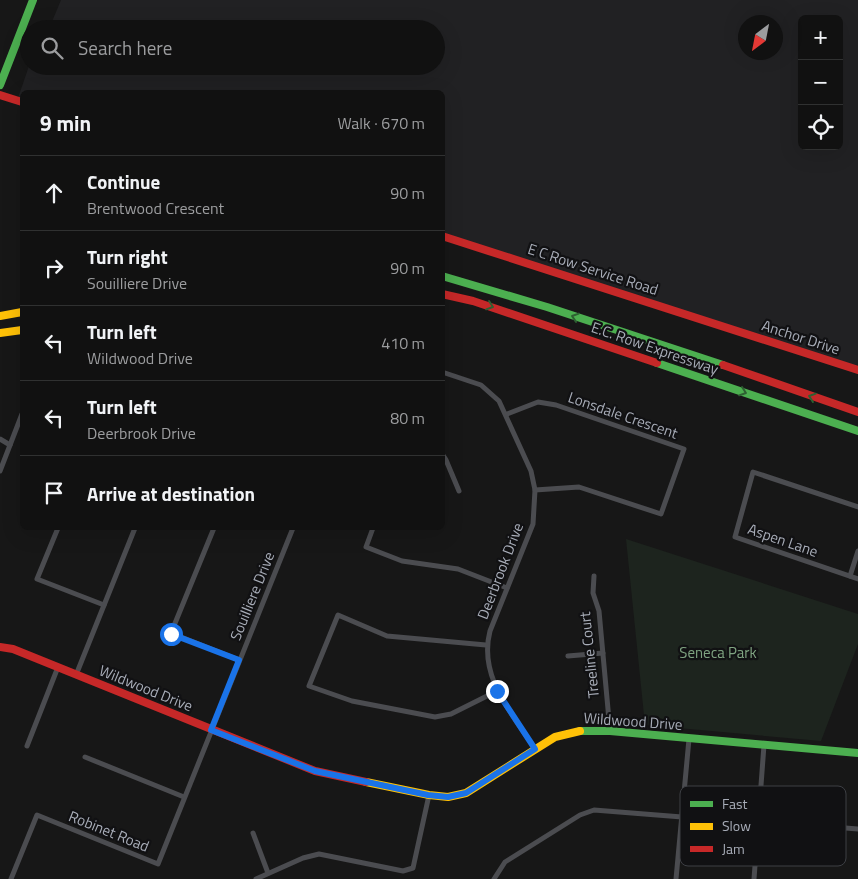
<!DOCTYPE html>
<meta charset="utf-8">
<style>
body{margin:0;font-family:"Titillium Web",sans-serif;background:#1a1a1a;color:#f1f3f6}
.controls{position:absolute;right:15px;top:15px;display:grid;overflow:hidden;border-radius:8px;box-shadow:0 5px 20px #0002}
.controls button{width:45px;height:45px;display:grid;place-items:center;padding:0;border:0;border-bottom:1px solid #303131;background:#111;color:#f1f3f6;font:25px sans-serif}
.compass{position:absolute;left:738px;top:15px;width:45px;height:45px;border-radius:50%;background:#111;box-shadow:0 5px 20px #0002;rotate:212deg}
.stop{position:absolute;width:15px;height:15px;margin:-11px;border:4px solid #1a73e8;border-radius:50%;background:#fff}
.stop.end{background:#1a73e8;border-color:#fff;box-shadow:0 1px 5px #0008}
.list{margin:0;padding:0;list-style:none}
h2{display:flex;justify-content:space-between;align-items:center;height:65px;margin:0;padding:0 20px;font-size:21px}
h2 small{font-size:16px;font-weight:400;color:#9c9d9f}
.list li{display:grid;grid-template-columns:32px 1fr auto;gap:15px;align-items:center;box-sizing:border-box;height:75px;padding:0 20px;border-top:1px solid #303131}
.list b{display:block;font-size:19px;white-space:nowrap}
.list p{margin:0;font-size:16px;white-space:nowrap;color:#9c9d9f}
.list em{font-size:16px;font-style:normal;color:#9c9d9f}
.icon{flex:none;width:28px;height:28px;fill:none;stroke:currentColor;stroke-width:2;stroke-linecap:round;stroke-linejoin:round}
.map{position:relative;flex:none;width:858px;height:879px;overflow:hidden}
.search{position:absolute;background:#111;box-shadow:0 5px 20px #0002;left:20px;top:20px;width:425px;height:55px;display:flex;align-items:center;gap:12px;box-sizing:border-box;padding:0 18px;border-radius:28px;color:#9c9d9f;font-size:19px}
.panel{position:absolute;background:#111;box-shadow:0 5px 20px #0002;left:20px;top:90px;width:425px;height:440px;border-radius:8px}
.map>svg:first-child{display:block}
</style>
<div class="map">
<svg width="858" height="879" viewBox="0 0 858 879">
<rect width="100%" height="100%" fill="#171717"/>
<path fill="#212123" fill-rule="evenodd" d="M61,0H858V367L443,234L442,92H22V99L18,98L29,66H436V29H42L44,22L51,24ZM802,19H839V146H802ZM746,22H776V52H746Z"/>
<path fill="#1d241e" d="M626,539L858,614V644L821,741L645,725Z"/>
<g fill="none" stroke-linecap="round" stroke-linejoin="round">
<g stroke="#4b4c50" stroke-width="5">
<path d="M442,372L481,385L499,401L531,471L535,490L533,524L490,631C478,677 512,713 535,749"/>
<path d="M507,414L538,402L556,405L684,449L661,514L579,487L535,490"/>
<path d="M0,439L10,445"/>
<path d="M442,454L446,460L459,491"/>
<path d="M0,471L22,414"/>
<path d="M858,507L753,472L735,537L858,579"/>
<path d="M58,528L37,579L104,605"/>
<path d="M214,528L171,633L239,660"/>
<path d="M373,528L366,547L402,561L458,569L507,588"/>
<path d="M594,576L593,593L599,611L610,731"/>
<path d="M850,576L858,551"/>
<path d="M486,645L387,636L338,615L309,686L352,701L435,717L451,714L497,691"/>
<path d="M568,656L603,653"/>
<path d="M76,675L135,528"/>
<path d="M27,746L58,667"/>
<path d="M85,757L184,797"/>
<path d="M759,821L858,829"/>
<path d="M253,833L268,873"/>
<path d="M11,879L37,815L158,864L293,528"/>
<path d="M256,879L303,858L319,854L403,871L413,868L429,795"/>
<path d="M494,879L505,862L580,815L594,810L682,817"/>
<path d="M676,879L689,739"/>
<path d="M754,879L764,745"/>
</g>
<g stroke="#4caf50" stroke-width="8">
<path d="M0,85L33,0"/>
<path d="M442,276L547,307L723,365"/>
<path d="M657,363L858,431"/>
<path d="M580,731H610L858,753"/>
</g>
<g stroke="#ffc107" stroke-width="8">
<path d="M0,316L22,312"/>
<path d="M0,333L22,330"/>
<path d="M366,782L429,795L448,797L466,793L555,737L580,731"/>
</g>
<g stroke="#c62828" stroke-width="8">
<path d="M0,95L22,102"/>
<path d="M442,236L858,370"/>
<path d="M442,294L473,301L657,363"/>
<path d="M723,365L858,412"/>
<path d="M0,647L13,649L315,771L366,782"/>
</g>
</g>
<defs><path id="oneway-chevron" d="M-2-3.5L2.5 0L-2 3.5" fill="none" stroke-width="1.6" stroke-linecap="round" stroke-linejoin="round" transform="scale(1.25)"/></defs>
<g stroke="#2e6032">
<use href="#oneway-chevron" transform="translate(490 306) rotate(19)"/>
<use href="#oneway-chevron" transform="translate(575 317) rotate(-162)"/>
<use href="#oneway-chevron" transform="translate(743 392) rotate(19)"/>
<use href="#oneway-chevron" transform="translate(812 397) rotate(-161)"/>
</g>
<g fill="none" stroke-linecap="round" stroke-linejoin="round">
<path stroke="#1a73e8" stroke-width="6" d="M171,634L239,660L211,730L315,771L428,795L448,797L466,793L535,749L497,691"/>
</g>
<g text-anchor="middle" dominant-baseline="central" stroke-width="4.5" stroke-linejoin="round" paint-order="stroke">
<g font-size="15" fill="#a8adb8" stroke="#111113">
<text transform="translate(593 269) rotate(18)">E C Row Service Road</text>
<text transform="translate(801 337) rotate(18)">Anchor Drive</text>
<text transform="translate(655 348) rotate(19)">E.C. Row Expressway</text>
<text transform="translate(623 415) rotate(19)">Lonsdale Crescent</text>
<text transform="translate(783 540) rotate(19)">Aspen Lane</text>
<text transform="translate(500 571) rotate(-69)">Deerbrook Drive</text>
<text transform="translate(252 596) rotate(-68)">Souilliere Drive</text>
<text transform="translate(589 655) rotate(-96)">Treeline Court</text>
<text transform="translate(146 688) rotate(22)">Wildwood Drive</text>
<text transform="translate(633 721) rotate(4)">Wildwood Drive</text>
<text transform="translate(109 831) rotate(22)">Robinet Road</text>
</g>
<g font-size="15" fill="#7fa381" stroke="#111113">
<text x="718" y="652">Seneca Park</text>
</g>
</g>
<rect x="680" y="786" width="166" height="80" rx="8" fill="#111113" stroke="#3e4045" stroke-width="1"/>
<rect x="690" y="801" width="23" height="6" fill="#4caf50"/>
<rect x="690" y="823" width="23" height="7" fill="#ffc107"/>
<rect x="690" y="846" width="23" height="6" fill="#c62828"/>
<g font-size="14" fill="#a8adb8">
<text x="722" y="809">Fast</text>
<text x="722" y="831">Slow</text>
<text x="722" y="854">Jam</text>
</g>
</svg>
<div class="controls">
<button>+</button>
<button>−</button>
<button><svg class="icon" aria-label="locate" viewBox="0 0 24 24"><circle cx="12" cy="12" r="6"/><path d="M12 2v4M12 18v4M2 12h4M18 12h4"/></svg></button>
</div>
<svg class="compass" viewBox="-18 -18 36 36"><path d="M0-13l5 13h-10z" fill="#e53935"/><path d="M0 13l5-13h-10z" fill="#9c9d9f"/></svg>
<div class="stop" style="left:171px;top:634px"></div>
<div class="stop end" style="left:497px;top:691px"></div>
<div class="search"><svg class="icon" aria-label="search" viewBox="0 0 24 24"><circle cx="10" cy="10" r="6"/><path d="M15 15l6 6"/></svg>Search here</div>
<section class="panel">
<h2>9 min<small>Walk · 670 m</small></h2>
<ul class="list">
<li><svg class="icon" aria-label="ahead" viewBox="0 0 24 24"><path d="M12 20V5M6 11l6-6 6 6"/></svg><div><b>Continue</b><p>Brentwood Crescent</p></div><em>90 m</em></li>
<li><svg class="icon" aria-label="right" viewBox="0 0 24 24"><path d="M7 20v-9h11M14 6l5 5-5 5"/></svg><div><b>Turn right</b><p>Souilliere Drive</p></div><em>90 m</em></li>
<li><svg class="icon" aria-label="left" viewBox="0 0 24 24"><path d="M17 20v-9H6M10 6l-5 5 5 5"/></svg><div><b>Turn left</b><p>Wildwood Drive</p></div><em>410 m</em></li>
<li><svg class="icon" aria-label="left" viewBox="0 0 24 24"><path d="M17 20v-9H6M10 6l-5 5 5 5"/></svg><div><b>Turn left</b><p>Deerbrook Drive</p></div><em>80 m</em></li>
<li><svg class="icon" aria-label="arrive" viewBox="0 0 24 24"><path d="M6 21V4h12l-3 4 3 4H6"/></svg><div><b>Arrive at destination</b></div></li>
</ul>
</section>
</div>
